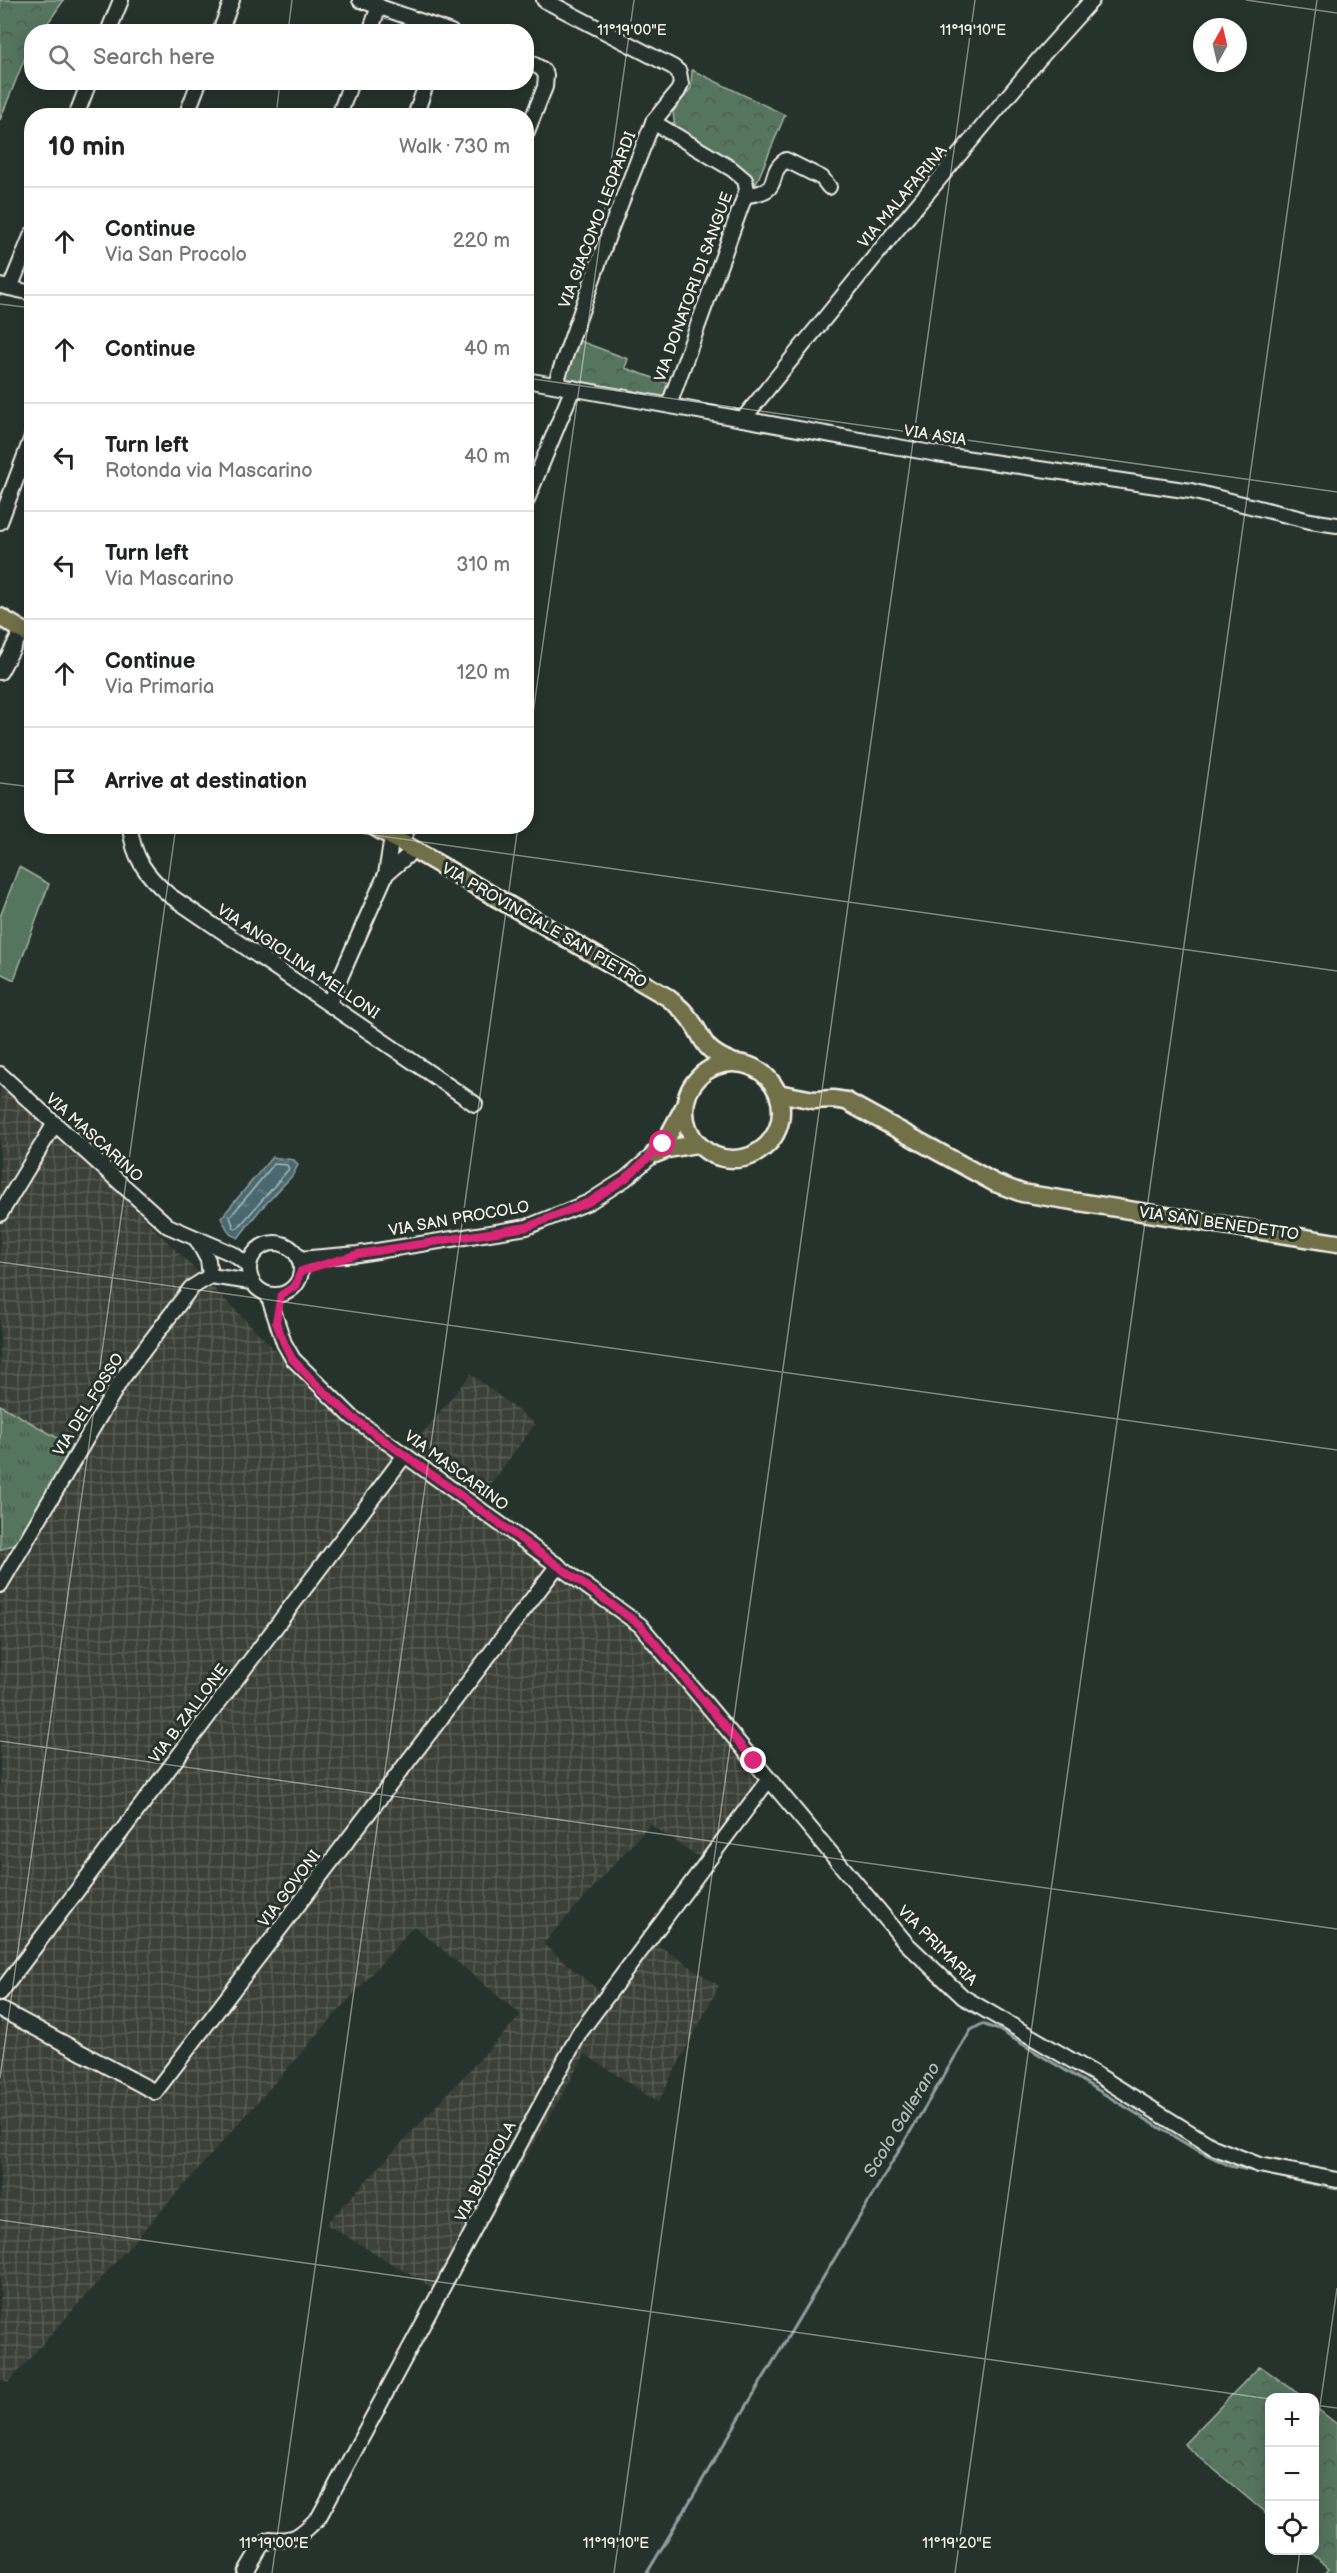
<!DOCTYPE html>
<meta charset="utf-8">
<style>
body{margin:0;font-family:"Balsamiq Sans",sans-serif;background:#f6f6f6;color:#202124}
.controls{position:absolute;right:18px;bottom:18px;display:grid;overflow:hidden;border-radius:12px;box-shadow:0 3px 15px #0003}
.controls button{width:54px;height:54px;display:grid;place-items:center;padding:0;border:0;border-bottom:2px solid #e0e0e0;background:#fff;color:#202124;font:30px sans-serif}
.compass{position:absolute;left:1193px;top:18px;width:54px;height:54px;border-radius:50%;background:#fff;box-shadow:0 3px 15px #0003;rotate:8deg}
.stop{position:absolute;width:18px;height:18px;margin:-14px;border:4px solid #db2777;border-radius:50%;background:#fff}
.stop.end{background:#db2777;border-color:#fff;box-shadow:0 2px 6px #0008}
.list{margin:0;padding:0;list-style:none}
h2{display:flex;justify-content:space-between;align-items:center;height:78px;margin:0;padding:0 24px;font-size:26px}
h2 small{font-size:20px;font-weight:400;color:#757577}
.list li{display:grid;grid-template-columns:39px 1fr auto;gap:18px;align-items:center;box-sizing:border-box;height:108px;padding:0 24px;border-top:2px solid #e0e0e0}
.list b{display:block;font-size:22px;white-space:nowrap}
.list p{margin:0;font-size:20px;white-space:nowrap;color:#757577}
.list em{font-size:20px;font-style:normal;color:#757577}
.icon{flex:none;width:33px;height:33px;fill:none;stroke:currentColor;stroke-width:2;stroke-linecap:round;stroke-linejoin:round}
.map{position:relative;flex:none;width:1337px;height:2573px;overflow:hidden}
.search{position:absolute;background:#fff;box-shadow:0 3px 15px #0003;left:24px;top:24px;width:510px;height:66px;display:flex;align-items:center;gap:15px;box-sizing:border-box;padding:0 21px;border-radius:24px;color:#757577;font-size:22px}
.panel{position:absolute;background:#fff;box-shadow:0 3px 15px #0003;left:24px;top:108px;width:510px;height:726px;border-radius:24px}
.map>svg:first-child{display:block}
</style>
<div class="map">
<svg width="1337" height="2573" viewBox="0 0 1337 2573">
<defs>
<pattern id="industrial-grid" width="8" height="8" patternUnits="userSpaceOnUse" patternTransform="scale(1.5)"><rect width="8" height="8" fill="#3a4138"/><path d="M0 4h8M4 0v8" fill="none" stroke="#575d55"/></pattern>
<pattern id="grass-tufts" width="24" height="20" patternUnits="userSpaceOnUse" patternTransform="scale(1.5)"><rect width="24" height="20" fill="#54745e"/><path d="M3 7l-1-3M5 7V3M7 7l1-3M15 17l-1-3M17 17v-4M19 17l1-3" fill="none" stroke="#4e5c51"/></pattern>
<pattern id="park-crowns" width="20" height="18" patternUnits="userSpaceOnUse" patternTransform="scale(1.5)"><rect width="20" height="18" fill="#54745e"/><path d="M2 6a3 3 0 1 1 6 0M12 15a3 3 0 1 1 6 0" fill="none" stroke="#4e5c51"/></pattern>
<pattern id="water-ripples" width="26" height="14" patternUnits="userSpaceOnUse" patternTransform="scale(1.5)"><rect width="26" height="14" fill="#4a6870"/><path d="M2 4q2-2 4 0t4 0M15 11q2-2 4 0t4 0" fill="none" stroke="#657e84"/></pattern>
</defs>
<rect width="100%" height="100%" fill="#26332d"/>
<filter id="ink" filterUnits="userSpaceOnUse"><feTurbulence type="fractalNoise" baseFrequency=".0167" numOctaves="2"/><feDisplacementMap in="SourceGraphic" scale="12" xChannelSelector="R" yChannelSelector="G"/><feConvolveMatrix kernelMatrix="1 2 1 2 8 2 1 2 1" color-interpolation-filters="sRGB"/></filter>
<g filter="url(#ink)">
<path fill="url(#industrial-grid)" d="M0,1077L69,1143L309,1384L406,1454L471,1374L535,1424L473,1508L644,1630L774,1777L710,1864L650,1824L543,1944L605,1996L649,1939L719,1986L658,2102L585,2054L446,2296L326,2224L521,2015L414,1926L8,2383L0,2379V1550L22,1541L75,1449L0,1405Z"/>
<path fill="url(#grass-tufts)" stroke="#a4b2a3" stroke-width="1.5" d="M0,1405L75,1448L22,1541L0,1550Z"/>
<g fill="url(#park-crowns)" stroke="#a4b2a3" stroke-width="1.5">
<path d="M0,0H64L42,31L32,32L31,47L26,55L0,120Z"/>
<path d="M692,70L785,115L756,184L750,174L675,128L673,112L691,88Z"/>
<path d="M577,340L628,359L625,368L668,383L663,397L564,378Z"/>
<path d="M1260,2366L1303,2397L1270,2398L1269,2516L1184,2444Z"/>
<path d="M1315,2407L1337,2424V2573H1325L1329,2568L1309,2551L1314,2550Z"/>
</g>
<path fill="#54745e" stroke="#a4b2a3" stroke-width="1.5" d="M19,867L49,884L14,980L0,973V917Z"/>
<path fill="url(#water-ripples)" stroke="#8e9fa0" stroke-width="1.5" d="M272,1157L294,1160L298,1165L292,1176L259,1211L238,1238L230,1234L221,1218Z"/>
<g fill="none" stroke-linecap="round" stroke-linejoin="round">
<path stroke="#b0bab8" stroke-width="1.5" d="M274,1164L287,1165L289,1169L238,1228H234L230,1217Z"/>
<path stroke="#8e9fa0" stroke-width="3" d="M647,2573L971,2030L982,2024L999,2030L1193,2148L1230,2166L1337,2189"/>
<g stroke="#f4f1e8" stroke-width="18">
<g id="minor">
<path d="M360,0L451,32"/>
<path d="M544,0L673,67L679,72L681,84L678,91L653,122L609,233L555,385"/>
<path d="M108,32L121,0"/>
<path d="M220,32L232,0"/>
<path d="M370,32L379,6"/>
<path d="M526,60L542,69L546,75L545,87L526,134"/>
<path d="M76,116L89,82"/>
<path d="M186,116L199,82"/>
<path d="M339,116L351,82"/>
<path d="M415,116L427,82"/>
<path d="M653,122L732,169L745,180L747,190L669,405"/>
<path d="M746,195C786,192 764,174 786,160L822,178L829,187"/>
<path d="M0,286L32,293"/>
<path d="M10,288L32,234"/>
<path d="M526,380L937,454L1191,491L1310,521L1337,525"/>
<path d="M743,419L894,233L1039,59L1092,0"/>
<path d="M526,502L573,388"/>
<path d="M0,522L32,437"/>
<path d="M0,672L22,631"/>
<path d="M130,826C133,858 146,875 169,895L475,1104"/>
<path d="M392,837L386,874L406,857L412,848"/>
<path d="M401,842L409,826"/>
<path d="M329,1003L386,874"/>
<path d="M0,1074L168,1226L233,1254L249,1266"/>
<path d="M0,1214L54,1125"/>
<path d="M197,1240L208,1260L210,1276"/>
<circle cx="275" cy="1269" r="26"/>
<path d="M299,1259L358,1254L527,1227L589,1202L625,1179L654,1154"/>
<path d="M268,1295L284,1343L293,1359L352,1417L640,1625L906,1943L963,1997L1102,2078L1213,2147L1259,2165L1337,2180"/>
<path d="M0,1585L121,1380L191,1288L210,1276L251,1282"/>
<path d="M0,1993L405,1455"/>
<path d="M0,2009L155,2092L558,1565"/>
<path d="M245,2573L261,2546L270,2539C295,2542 301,2535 319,2517L580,2032L769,1779"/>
</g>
</g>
<g stroke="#f4f1e8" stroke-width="21">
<g id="major">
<path d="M0,617L32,636"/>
<path d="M373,826L667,997C673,1002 680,1007 685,1013C707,1037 696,1047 732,1062"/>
<circle cx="733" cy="1111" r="48"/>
<path d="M778,1093L814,1100L833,1099L846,1101L995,1183L1022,1193L1337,1243"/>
<path d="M654,1154L664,1144L684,1107"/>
<path d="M655,1154L668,1149L696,1144"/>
</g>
</g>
<use href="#minor" stroke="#26332d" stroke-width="14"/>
<use href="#major" stroke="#71704a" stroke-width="16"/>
</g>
</g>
<g fill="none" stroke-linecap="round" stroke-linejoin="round" filter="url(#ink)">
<path stroke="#db2777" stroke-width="8" d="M663,1144L625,1179L589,1202L527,1227L358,1254L301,1271L295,1286L281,1295L276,1322L284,1343L292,1359L316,1384L352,1417L640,1625L754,1761"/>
</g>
<path fill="none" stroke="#f4f1e8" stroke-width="1.5" stroke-opacity="0.45" d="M1246,0L1337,13M288,32L292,0M276,116L280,82M0,304L32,308M526,378L1337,492M526,763L634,0M0,783L32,787M310,826L1337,971M0,1262L1337,1450M0,1741L1337,1929M0,2078L176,826M0,2220L1270,2399M1314,2405L1337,2408M1314,2448L1337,2288M272,2573L518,826M614,2573L975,0M955,2573L1317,0M1297,2573L1300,2550"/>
<g text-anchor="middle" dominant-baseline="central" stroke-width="6" stroke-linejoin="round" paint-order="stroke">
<g font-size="16" fill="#f4f1e8" stroke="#26332d">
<text transform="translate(903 197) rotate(-50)">VIA MALAFARINA</text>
<text transform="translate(598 220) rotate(-69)">VIA GIACOMO LEOPARDI</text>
<text transform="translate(694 287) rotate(-70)">VIA DONATORI DI SANGUE</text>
<text transform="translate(935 436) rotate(9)">VIA ASIA</text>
<text transform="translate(544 926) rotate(30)">VIA PROVINCIALE SAN PIETRO</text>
<text transform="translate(298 962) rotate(34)">VIA ANGIOLINA MELLONI</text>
<text transform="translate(94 1138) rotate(42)">VIA MASCARINO</text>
<text transform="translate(459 1219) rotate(-10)">VIA SAN PROCOLO</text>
<text transform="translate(1219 1224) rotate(8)">VIA SAN BENEDETTO</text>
<text transform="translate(89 1405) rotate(-58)">VIA DEL FOSSO</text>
<text transform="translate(456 1471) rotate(36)">VIA MASCARINO</text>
<text transform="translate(189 1714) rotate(-53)">VIA B. ZALLONE</text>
<text transform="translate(290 1889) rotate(-53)">VIA GOVONI</text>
<text transform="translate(937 1946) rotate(45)">VIA PRIMARIA</text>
<text transform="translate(486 2172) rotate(-62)">VIA BUDRIOLA</text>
</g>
<g font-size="18" font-style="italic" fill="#b0bab8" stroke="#26332d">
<text transform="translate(902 2120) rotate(-59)">Scolo Gallerano</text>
</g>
</g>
<g font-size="15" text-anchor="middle" fill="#f4f1e8" stroke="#26332d" stroke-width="6" stroke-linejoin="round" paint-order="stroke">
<text x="632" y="35">11°19'00"E</text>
<text x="973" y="35">11°19'10"E</text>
<text x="274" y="2548">11°19'00"E</text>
<text x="616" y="2548">11°19'10"E</text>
<text x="957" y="2548">11°19'20"E</text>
</g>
</svg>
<div class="controls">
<button>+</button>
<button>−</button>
<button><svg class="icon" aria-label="locate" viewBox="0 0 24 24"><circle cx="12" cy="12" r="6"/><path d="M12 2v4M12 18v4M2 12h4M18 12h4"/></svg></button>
</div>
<svg class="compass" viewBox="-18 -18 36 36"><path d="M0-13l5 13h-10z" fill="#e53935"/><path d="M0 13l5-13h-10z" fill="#757577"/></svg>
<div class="stop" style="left:663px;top:1144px"></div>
<div class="stop end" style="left:754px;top:1761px"></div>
<div class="search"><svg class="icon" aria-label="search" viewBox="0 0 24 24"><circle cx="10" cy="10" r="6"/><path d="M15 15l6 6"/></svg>Search here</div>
<section class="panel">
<h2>10 min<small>Walk · 730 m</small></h2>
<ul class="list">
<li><svg class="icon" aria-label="ahead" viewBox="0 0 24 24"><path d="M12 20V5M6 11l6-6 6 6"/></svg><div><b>Continue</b><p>Via San Procolo</p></div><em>220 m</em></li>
<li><svg class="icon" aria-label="ahead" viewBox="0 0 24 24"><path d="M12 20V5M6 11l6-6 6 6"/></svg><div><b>Continue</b></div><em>40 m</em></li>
<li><svg class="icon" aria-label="left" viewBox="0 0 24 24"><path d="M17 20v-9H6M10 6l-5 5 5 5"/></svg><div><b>Turn left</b><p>Rotonda via Mascarino</p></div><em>40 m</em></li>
<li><svg class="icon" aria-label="left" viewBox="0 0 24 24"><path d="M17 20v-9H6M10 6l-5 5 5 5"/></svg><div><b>Turn left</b><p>Via Mascarino</p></div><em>310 m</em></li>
<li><svg class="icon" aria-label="ahead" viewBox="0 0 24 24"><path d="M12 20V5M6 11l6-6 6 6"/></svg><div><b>Continue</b><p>Via Primaria</p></div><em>120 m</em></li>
<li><svg class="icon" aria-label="arrive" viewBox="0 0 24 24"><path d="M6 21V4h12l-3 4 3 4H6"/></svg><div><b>Arrive at destination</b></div></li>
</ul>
</section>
</div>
